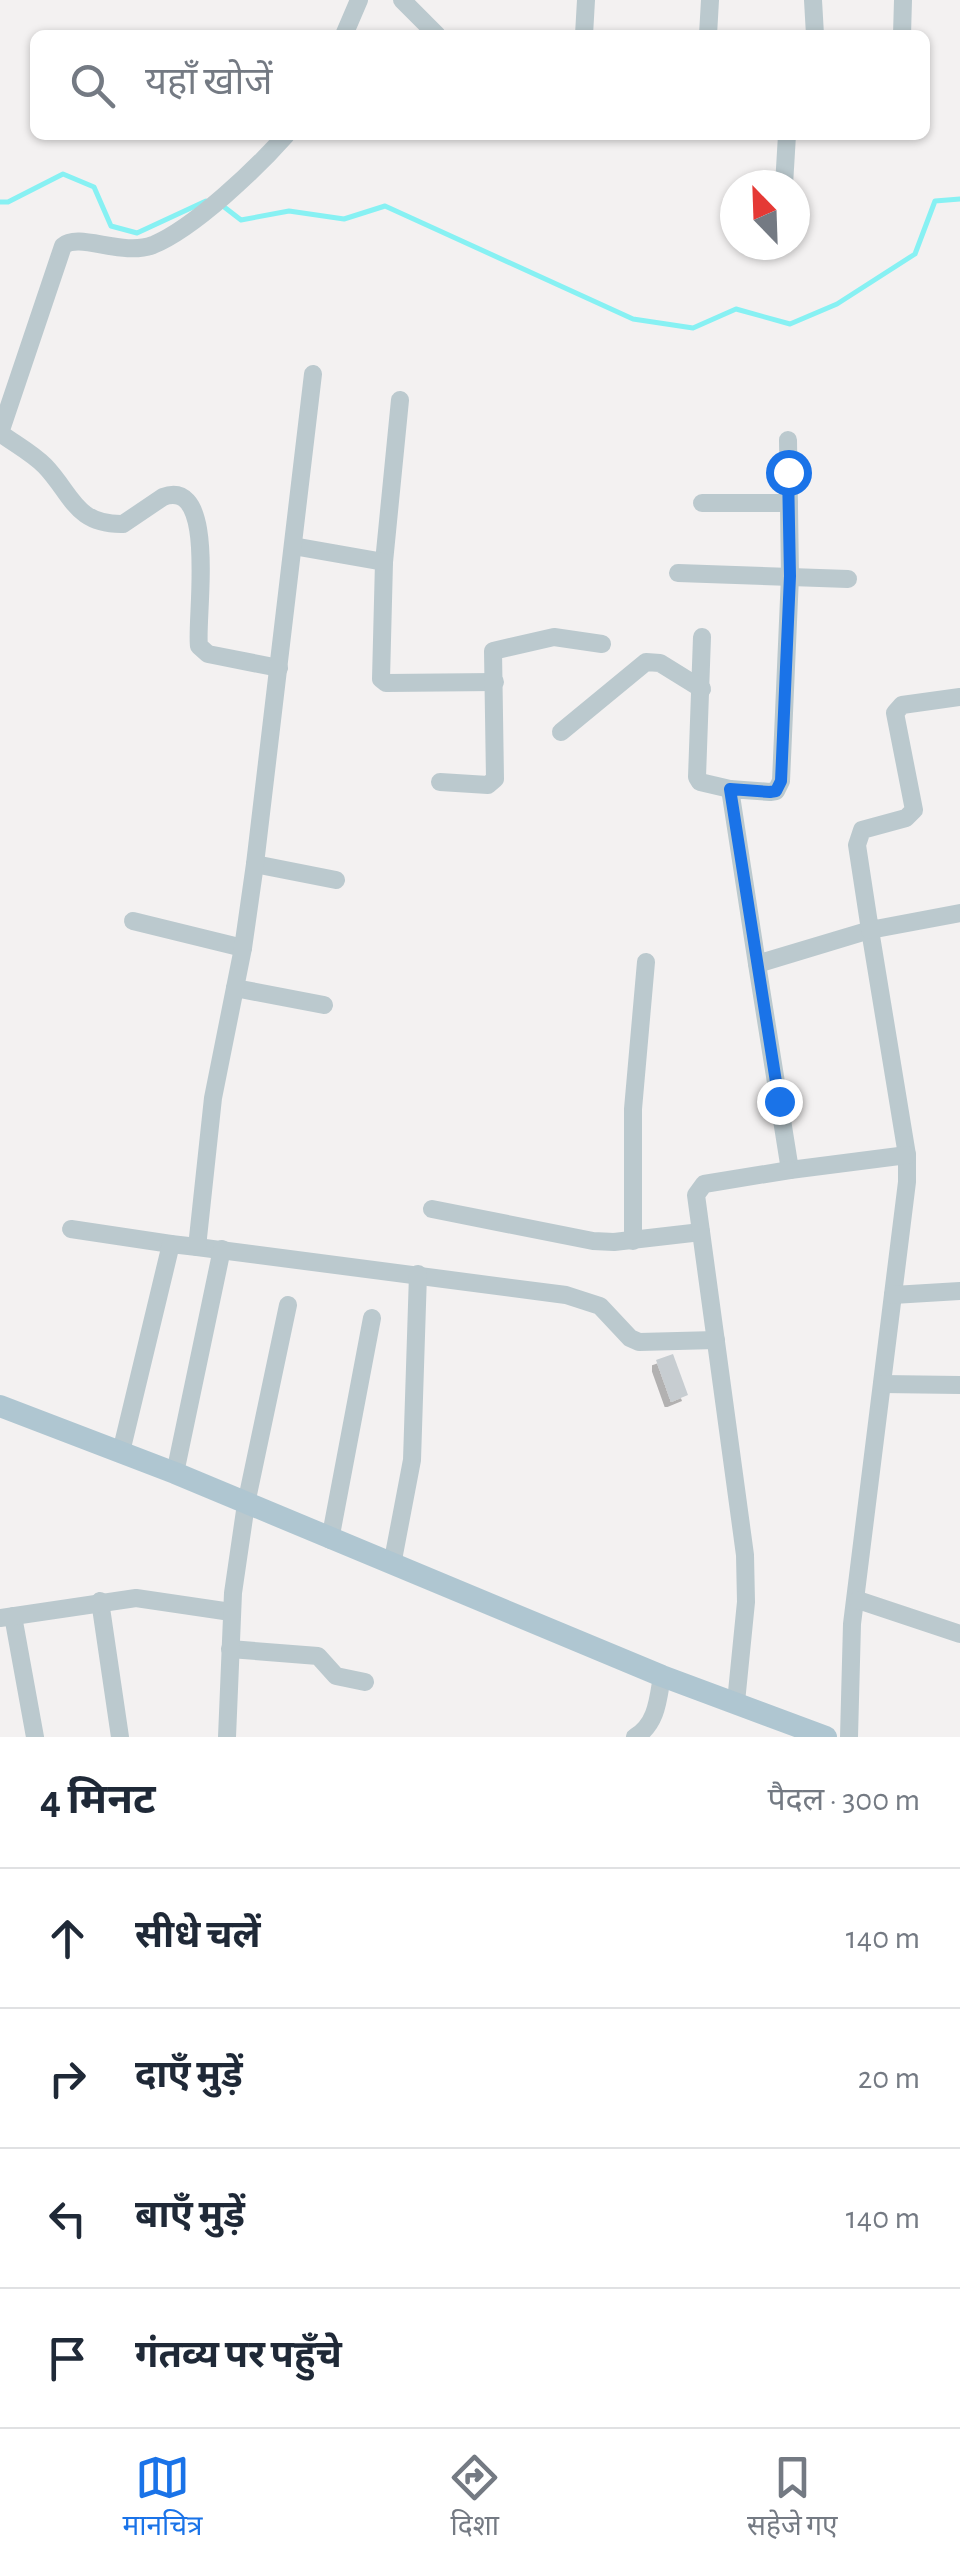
<!DOCTYPE html>
<html lang="hi">
<meta charset="utf-8">
<style>
body{margin:0;font-family:"Alegreya Sans","Noto Sans Devanagari",sans-serif;background:#f6f6f7;color:#1f2937}
.compass{position:absolute;left:720px;top:170px;width:90px;height:90px;border-radius:50%;background:#fff;box-shadow:0 2px 8px #0004;rotate:337deg}
.stop{position:absolute;width:30px;height:30px;margin:-22px;border:8px solid #1a73e8;border-radius:50%;background:#fff}
.stop.end{background:#1a73e8;border-color:#fff;box-shadow:0 2px 10px #0008}
.list{margin:0;padding:0;list-style:none}
h2{display:flex;justify-content:space-between;align-items:center;height:130px;margin:0;padding:0 40px;font-size:42px}
h2 small{font-size:32px;font-weight:400;color:#747a83}
.list li{display:grid;grid-template-columns:65px 1fr auto;gap:30px;align-items:center;box-sizing:border-box;height:140px;padding:0 40px;border-top:2px solid #e0e1e3}
.list b{display:block;font-size:38px;white-space:nowrap}
.list em{font-size:32px;font-style:normal;color:#747a83}
.icon{flex:none;width:55px;height:55px;fill:none;stroke:currentColor;stroke-width:2;stroke-linecap:round;stroke-linejoin:round}
.map{position:relative;flex:none;width:960px;height:1737px;overflow:hidden}
.search{position:absolute;background:#fff;box-shadow:0 2px 8px #0004;left:30px;right:30px;top:30px;height:110px;display:flex;align-items:center;gap:25px;box-sizing:border-box;padding:0 35px;border-radius:15px;color:#747a83;font-size:38px}
.sheet{height:690px;background:#fff}
nav{display:flex;justify-content:space-around;align-items:center;box-sizing:border-box;height:140px;border-top:2px solid #e0e1e3;background:#fff;font-size:28px;color:#747a83}
nav a{display:grid;justify-items:center;gap:5px}
nav .on{color:#1a73e8}
.map>svg:first-child{display:block}
</style>
<div class="map">
<svg width="960" height="1737" viewBox="0 0 960 1737">
<defs>
<filter id="shadow"><feDropShadow dx="-6" dy="6" stdDeviation="0" flood-color="#0004"/></filter>
</defs>
<rect width="100%" height="100%" fill="#f3f1f1"/>
<g fill="none" stroke-linecap="round" stroke-linejoin="round">
<g stroke="#87f1f3" stroke-width="5">
<path d="M0,202H8L63,174L94,187L111,226L137,233L206,201"/>
<path d="M219,203L241,220L289,211L344,219L385,206L633,319L693,328L736,309L790,324L837,304L915,254L935,201L960,199"/>
</g>
</g>
<path fill="#c7cdd1" filter="url(#shadow)" d="M673,1354L688,1395L671,1402L656,1360Z"/>
<g fill="none" stroke-linecap="round" stroke-linejoin="round">
<g stroke="#bbc9ce" stroke-width="18">
<path d="M402,0L437,35"/>
<path d="M813,0L815,35"/>
<path d="M344,35L359,0"/>
<path d="M584,35L586,0"/>
<path d="M708,35L710,0"/>
<path d="M902,35L903,0"/>
<path d="M784,185L787,135"/>
<path d="M400,400L384,562L381,679L386,683L495,682"/>
<path d="M788,440L790,576L781,781L776,791L770,792L730,789L757,964L870,930L907,1155V1182L852,1624L849,1737"/>
<path d="M702,503H789"/>
<path d="M293,546L384,562"/>
<path d="M678,573L848,579"/>
<path d="M702,637L697,777L700,782L730,789"/>
<path d="M279,668L208,654L199,646C195,621 219,476 163,497L123,524C75,525 72,494 45,466C32,453 15,444 0,433L63,246C79,232 122,257 153,245C194,228 256,169 286,135"/>
<path d="M960,697L902,705L895,713L914,810L906,818L862,830L857,845L870,930L960,913"/>
<path d="M561,732L646,662L660,663L702,689"/>
<path d="M440,782L488,785L495,779L493,651L554,637L602,644"/>
<path d="M255,864L336,880"/>
<path d="M133,921L243,948"/>
<path d="M757,964L790,1170L907,1155"/>
<path d="M235,988L324,1005"/>
<path d="M432,1209L593,1241L614,1242L701,1232"/>
<path d="M71,1229L171,1244"/>
<path d="M633,1241V1109L646,962"/>
<path d="M197,1247L566,1295L600,1306L630,1338L639,1342L716,1340"/>
<path d="M893,1295L960,1291"/>
<path d="M882,1384L960,1385"/>
<path d="M121,1452L171,1244L197,1247L213,1098L243,948L255,864L313,374"/>
<path d="M175,1473L222,1249"/>
<path d="M330,1540L372,1318"/>
<path d="M392,1565L412,1460L418,1274"/>
<path d="M858,1600L960,1634"/>
<path d="M100,1601L120,1737"/>
<path d="M13,1616L35,1737"/>
<path d="M0,1618L136,1598L231,1612"/>
<path d="M230,1649L318,1656L336,1676L365,1682"/>
<path d="M736,1702L746,1602L745,1555L696,1195L704,1184L790,1170"/>
<path d="M227,1737L233,1593L246,1504L288,1305"/>
<path d="M635,1737C657,1724 658,1699 662,1676"/>
</g>
<path stroke="#afc6d1" stroke-width="22" d="M0,1406L175,1473L662,1676L826,1737"/>
</g>
<g fill="none" stroke-linecap="round" stroke-linejoin="round">
<path stroke="#1a73e8" stroke-width="12" d="M779,1101L730,789L770,792L776,791L781,781L790,576L788,472"/>
</g>
</svg>
<svg class="compass" viewBox="-18 -18 36 36"><path d="M0-13l5 13h-10z" fill="#e53935"/><path d="M0 13l5-13h-10z" fill="#747a83"/></svg>
<div class="stop" style="left:788px;top:472px"></div>
<div class="stop end" style="left:779px;top:1101px"></div>
<div class="search"><svg class="icon" aria-label="search" viewBox="0 0 24 24"><circle cx="10" cy="10" r="6"/><path d="M15 15l6 6"/></svg>यहाँ खोजें</div>
</div>
<section class="sheet">
<h2>4 मिनट<small>पैदल · 300 m</small></h2>
<ul class="list">
<li><svg class="icon" aria-label="ahead" viewBox="0 0 24 24"><path d="M12 20V5M6 11l6-6 6 6"/></svg><div><b>सीधे चलें</b></div><em>140 m</em></li>
<li><svg class="icon" aria-label="right" viewBox="0 0 24 24"><path d="M7 20v-9h11M14 6l5 5-5 5"/></svg><div><b>दाएँ मुड़ें</b></div><em>20 m</em></li>
<li><svg class="icon" aria-label="left" viewBox="0 0 24 24"><path d="M17 20v-9H6M10 6l-5 5 5 5"/></svg><div><b>बाएँ मुड़ें</b></div><em>140 m</em></li>
<li><svg class="icon" aria-label="arrive" viewBox="0 0 24 24"><path d="M6 21V4h12l-3 4 3 4H6"/></svg><div><b>गंतव्य पर पहुँचे</b></div></li>
</ul>
</section>
<nav>
<a class="on"><svg class="icon" aria-label="map" viewBox="0 0 24 24"><path d="M3 6l6-2 6 2 6-2v14l-6 2-6-2-6 2zM9 4v14M15 6v14"/></svg>मानचित्र</a>
<a><svg class="icon" aria-label="directions" viewBox="0 0 24 24"><path d="M12 3l9 9-9 9-9-9zM9 14v-3h6M13 9l2 2-2 2"/></svg>दिशा</a>
<a><svg class="icon" aria-label="saved" viewBox="0 0 24 24"><path d="M7 4h10v16l-5-4-5 4z"/></svg>सहेजे गए</a>
</nav>
